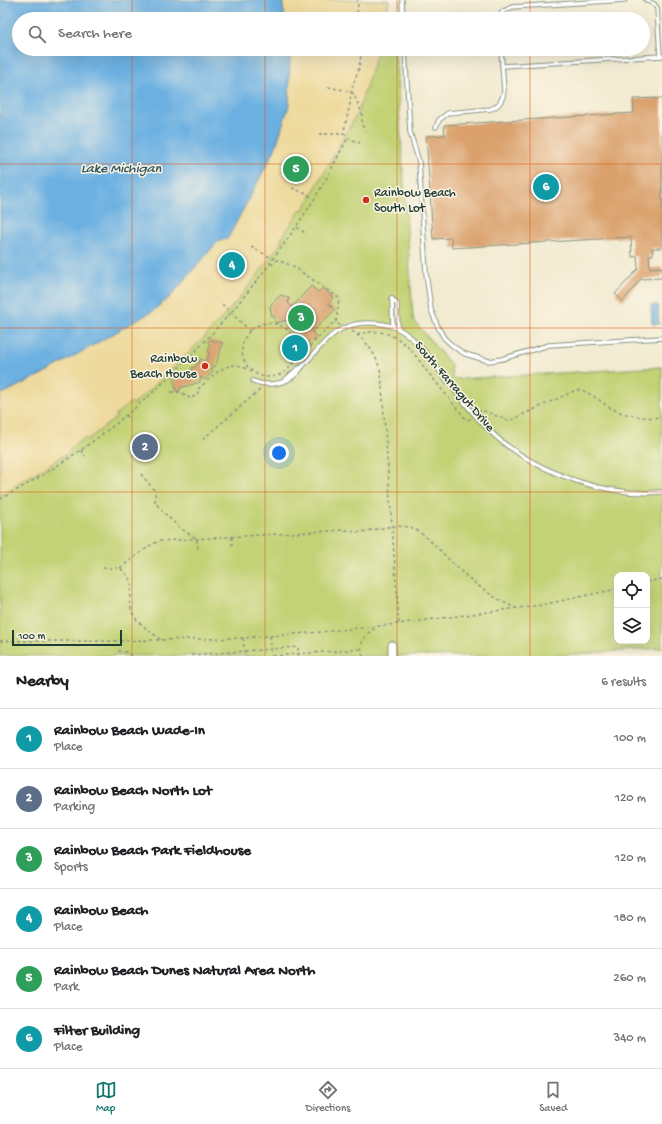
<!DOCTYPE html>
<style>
body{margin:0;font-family:"Gochi Hand",sans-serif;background:#f6f6f6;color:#202124}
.controls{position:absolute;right:12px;bottom:12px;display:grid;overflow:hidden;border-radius:8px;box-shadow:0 4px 16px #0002}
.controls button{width:36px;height:36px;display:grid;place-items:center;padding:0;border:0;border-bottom:1px solid #e0e0e0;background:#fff;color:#202124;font:20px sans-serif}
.scale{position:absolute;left:12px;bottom:10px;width:110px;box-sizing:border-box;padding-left:4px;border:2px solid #1f3d34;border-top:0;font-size:11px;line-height:14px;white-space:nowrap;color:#1f3d34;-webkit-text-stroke:3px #fcf5e5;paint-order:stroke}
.you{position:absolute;left:279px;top:453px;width:14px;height:14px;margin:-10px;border:3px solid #fff;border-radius:50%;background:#1a73e8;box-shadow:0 0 0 6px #1a73e833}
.badge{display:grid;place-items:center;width:26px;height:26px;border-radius:50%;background:#0f766e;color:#fff;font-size:13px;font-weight:700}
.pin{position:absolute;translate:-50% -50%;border:2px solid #fff;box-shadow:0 1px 4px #0006}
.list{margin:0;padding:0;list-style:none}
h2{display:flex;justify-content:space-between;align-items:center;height:52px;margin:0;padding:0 16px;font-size:17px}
h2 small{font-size:13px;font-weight:400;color:#757577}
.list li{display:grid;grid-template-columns:26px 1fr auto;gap:12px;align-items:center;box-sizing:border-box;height:60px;padding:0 16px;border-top:1px solid #e0e0e0}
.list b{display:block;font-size:15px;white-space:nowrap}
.list p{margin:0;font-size:13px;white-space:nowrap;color:#757577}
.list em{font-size:13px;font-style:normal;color:#757577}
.icon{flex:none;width:22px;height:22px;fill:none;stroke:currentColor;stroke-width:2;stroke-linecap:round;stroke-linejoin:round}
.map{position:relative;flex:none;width:662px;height:656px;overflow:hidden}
.search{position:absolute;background:#fff;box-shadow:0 4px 16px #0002;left:12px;right:12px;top:12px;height:44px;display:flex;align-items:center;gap:10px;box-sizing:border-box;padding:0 14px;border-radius:22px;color:#757577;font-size:15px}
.sheet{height:412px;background:#fff}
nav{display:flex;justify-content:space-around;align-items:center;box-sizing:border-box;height:56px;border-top:1px solid #e0e0e0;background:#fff;font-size:11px;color:#757577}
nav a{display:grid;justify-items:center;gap:2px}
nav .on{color:#0f766e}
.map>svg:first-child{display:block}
</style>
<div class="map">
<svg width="662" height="656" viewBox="0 0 662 656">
<rect width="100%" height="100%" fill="#fcf5e5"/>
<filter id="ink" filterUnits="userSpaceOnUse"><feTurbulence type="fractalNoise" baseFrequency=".025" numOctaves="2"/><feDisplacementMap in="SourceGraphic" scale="8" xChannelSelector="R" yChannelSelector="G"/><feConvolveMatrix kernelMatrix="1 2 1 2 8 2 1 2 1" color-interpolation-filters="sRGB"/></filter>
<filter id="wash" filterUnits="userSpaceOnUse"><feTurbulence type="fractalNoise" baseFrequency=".012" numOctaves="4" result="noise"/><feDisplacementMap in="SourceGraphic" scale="16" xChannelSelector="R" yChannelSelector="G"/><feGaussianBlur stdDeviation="0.9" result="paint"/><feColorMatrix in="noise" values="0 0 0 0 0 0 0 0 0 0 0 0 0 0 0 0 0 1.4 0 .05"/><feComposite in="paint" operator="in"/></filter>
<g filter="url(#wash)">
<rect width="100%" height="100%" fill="#f2ebd2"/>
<path fill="#c2d274" stroke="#708854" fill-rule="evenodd" d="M289,49H395L413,317L415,322L451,365L452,378L457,379L662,367V648L551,656H0V395L48,371L170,297L217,242L289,105ZM617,575H647V641H617Z"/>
<g fill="#eeda9e" stroke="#868c69">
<path d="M282,0H389L385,19H285Z"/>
<path d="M289,49H378L358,112L303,210L301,209L281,239L282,241C251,287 215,329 174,367C161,380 147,392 133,404L131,402L115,415L117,417L87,440L85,438L69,449L70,452L0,494V395L48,371L170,297L217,242L228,238L275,149L289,105Z"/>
</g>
<g fill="#6cb0e2" stroke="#46768b">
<path d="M0,0H282L285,19H19V49H289L290,54L289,105L275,149L228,238L217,242L170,297L153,311L48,371L0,395Z"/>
<path d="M651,305H658L659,324H652Z"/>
</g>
<g id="blocks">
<g fill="#daa16d">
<path d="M662,98V248H652L653,255H649L650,268L662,267V278L641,279L623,301L615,294L638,269L637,256L632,257L631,237L452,248L451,238L433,239L426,136L445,135L444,125L634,113L633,99Z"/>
<path d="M311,286L318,292L323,288L333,298L328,303L335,310L312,332L317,337L311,342L309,340L306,347L298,345L302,329L292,319L276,323L274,316H272L270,307L272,304V303L281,295L289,298L288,303L292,307Z"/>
<path d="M209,340H211L223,343L215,367L212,366V368L213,369L211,370L213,372L204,380L201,377H200L201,379L200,380V382L180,388V391H176L173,377L175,376L177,377L184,376V377L197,373L195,371L193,372L191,369L193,367H195L197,363H199L200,359L204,360V363L206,364L209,353H208L210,345L208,343Z"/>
</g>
</g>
</g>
<g filter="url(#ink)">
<use href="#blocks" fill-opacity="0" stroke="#889483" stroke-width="1"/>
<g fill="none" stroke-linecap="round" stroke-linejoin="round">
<g stroke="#889483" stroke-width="5.5">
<g id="lane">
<path d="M402,0L403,19"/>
<path d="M646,0L654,4L657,8L660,56"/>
<path d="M499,19L502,12L512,7L625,0"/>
<path d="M405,49L410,132L419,162L426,273L431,310L438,327L444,338L454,347L465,354L489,361L502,359L549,345L662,338"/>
<path d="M502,66L662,56"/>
<path d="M436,127L439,120L448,113L491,109C500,106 503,99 504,91L501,49"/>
<path d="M391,298L397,304L398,329"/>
<path d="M392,299L393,326"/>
<path d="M253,381C270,388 292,383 302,367C323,345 335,322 370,323C378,323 386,324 394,327C418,336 436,368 452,387C467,406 482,425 501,441C544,475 607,497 662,492"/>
<path d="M284,381L297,369L302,367"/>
</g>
</g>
<g stroke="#889483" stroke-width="9">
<path id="street" d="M392,645V656"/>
</g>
<g stroke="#889483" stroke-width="1.5" stroke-dasharray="3 3" stroke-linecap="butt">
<path d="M358,19C356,11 359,8 357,1L358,0"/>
<path d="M328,87L349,91L353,93L362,113V125L366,132"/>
<path d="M319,134H345L348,138L360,143"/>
<path d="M343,135L350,104L351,91L359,68L362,49"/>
<path d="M292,188L307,194L314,199"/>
<path d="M297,227L305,233"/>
<path d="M251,247L274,259"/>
<path d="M271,265L277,260L293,266L339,298L336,323L340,325"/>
<path d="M222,304L250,331"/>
<circle cx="269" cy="350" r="27"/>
<path d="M352,331C368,342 376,354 381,373L399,623"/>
<path d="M357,335C369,331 380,330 392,336C409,343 419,361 430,375C442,389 453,404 465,418L468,420L471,418"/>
<path d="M296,357H299L334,322L336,323"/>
<path d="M171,392H181L191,399L198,393L197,390C208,381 220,365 236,365C240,365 244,368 248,369"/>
<path d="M478,412L482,410L506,420H511L576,390C589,389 603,405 615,410C628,416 648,419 662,417"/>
<path d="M126,415L131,421"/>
<path d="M203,439L262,388"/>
<path d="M81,450L85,456"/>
<path d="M141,474L155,491V502L163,512L180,528L197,539L198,551"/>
<path d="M0,499C118,438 219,340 293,231C308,210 322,187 334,164C339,155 343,146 348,138"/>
<path d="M232,537V548"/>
<path d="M103,568H120C142,586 124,595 133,614C138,624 152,632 161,640"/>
<path d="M120,568L152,544L160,541L345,530C350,531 355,532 360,532C377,530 395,523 412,528C425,532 452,564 464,574C480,588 497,600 516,608"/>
<path d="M647,582L662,579"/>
<path d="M270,636L272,656"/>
<path d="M243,638L245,656"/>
<path d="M0,641H108L243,638L320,632L389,625L541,605L617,589"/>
<path d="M118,651L126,652L131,656"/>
<path d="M192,656V655L298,647V656"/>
<path d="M273,656L361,649"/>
<path d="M363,656C358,643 366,633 377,627"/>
</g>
<use href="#lane" stroke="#fff" stroke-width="3.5"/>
<use href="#street" stroke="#fff" stroke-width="7"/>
</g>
</g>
<path fill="none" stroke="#de580e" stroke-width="1" stroke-opacity="0.55" d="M132,0V19M265,0V19M397,0V19M530,0V19M132,49V656M265,49V656M397,49V656M530,49V656M0,164H662M0,328H662M0,492H662"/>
<g fill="#c8321e" stroke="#fcf5e5" stroke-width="1.5">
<circle cx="366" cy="200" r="4"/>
<circle cx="205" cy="366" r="4"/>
</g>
<g text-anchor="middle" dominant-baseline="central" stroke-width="3" stroke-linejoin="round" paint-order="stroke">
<g font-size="13" fill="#1f3d34" stroke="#fcf5e5" text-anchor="start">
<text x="374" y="193">Rainbow Beach<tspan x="374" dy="15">South Lot</tspan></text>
<text x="197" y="359" text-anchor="end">Rainbow<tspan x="197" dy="15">Beach House</tspan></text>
</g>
<g font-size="13" fill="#1f3d34" stroke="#fcf5e5">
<text transform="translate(454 387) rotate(49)">South Farragut Drive</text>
</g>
<g font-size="14" font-style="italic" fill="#325a60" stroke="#fcf5e5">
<text x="121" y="169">Lake Michigan</text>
</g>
</g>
</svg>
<div class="controls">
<button><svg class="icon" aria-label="locate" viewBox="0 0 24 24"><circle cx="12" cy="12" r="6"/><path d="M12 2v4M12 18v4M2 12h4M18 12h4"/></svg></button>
<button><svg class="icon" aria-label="layers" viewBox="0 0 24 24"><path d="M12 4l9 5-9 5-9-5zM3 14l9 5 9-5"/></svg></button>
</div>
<div class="scale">100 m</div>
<div class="you"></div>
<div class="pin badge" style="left:295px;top:348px;background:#0f9aa8">1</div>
<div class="pin badge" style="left:145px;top:447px;background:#5c6f8a">2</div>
<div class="pin badge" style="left:301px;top:318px;background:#2e9e5b">3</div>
<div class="pin badge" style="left:232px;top:265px;background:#0f9aa8">4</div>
<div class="pin badge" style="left:296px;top:169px;background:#2e9e5b">5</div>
<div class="pin badge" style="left:546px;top:187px;background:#0f9aa8">6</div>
<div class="search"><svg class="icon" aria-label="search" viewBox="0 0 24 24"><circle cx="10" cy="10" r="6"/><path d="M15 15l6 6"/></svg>Search here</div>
</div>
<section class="sheet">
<h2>Nearby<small>6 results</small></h2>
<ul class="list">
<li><span class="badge" style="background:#0f9aa8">1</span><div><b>Rainbow Beach Wade-In</b><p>Place</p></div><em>100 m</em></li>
<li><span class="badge" style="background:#5c6f8a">2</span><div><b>Rainbow Beach North Lot</b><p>Parking</p></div><em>120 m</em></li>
<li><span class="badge" style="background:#2e9e5b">3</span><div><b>Rainbow Beach Park Fieldhouse</b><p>Sports</p></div><em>120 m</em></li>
<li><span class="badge" style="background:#0f9aa8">4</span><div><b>Rainbow Beach</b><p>Place</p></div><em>180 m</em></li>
<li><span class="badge" style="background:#2e9e5b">5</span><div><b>Rainbow Beach Dunes Natural Area North</b><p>Park</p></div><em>260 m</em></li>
<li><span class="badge" style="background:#0f9aa8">6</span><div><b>Filter Building</b><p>Place</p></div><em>340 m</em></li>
</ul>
</section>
<nav>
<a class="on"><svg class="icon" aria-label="map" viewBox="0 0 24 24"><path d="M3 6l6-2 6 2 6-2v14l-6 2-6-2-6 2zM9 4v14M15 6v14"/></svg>Map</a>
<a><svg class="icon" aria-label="directions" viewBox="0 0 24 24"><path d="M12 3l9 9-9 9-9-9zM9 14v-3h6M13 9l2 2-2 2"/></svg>Directions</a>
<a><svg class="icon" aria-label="saved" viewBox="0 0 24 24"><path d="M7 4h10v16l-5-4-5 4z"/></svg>Saved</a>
</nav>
